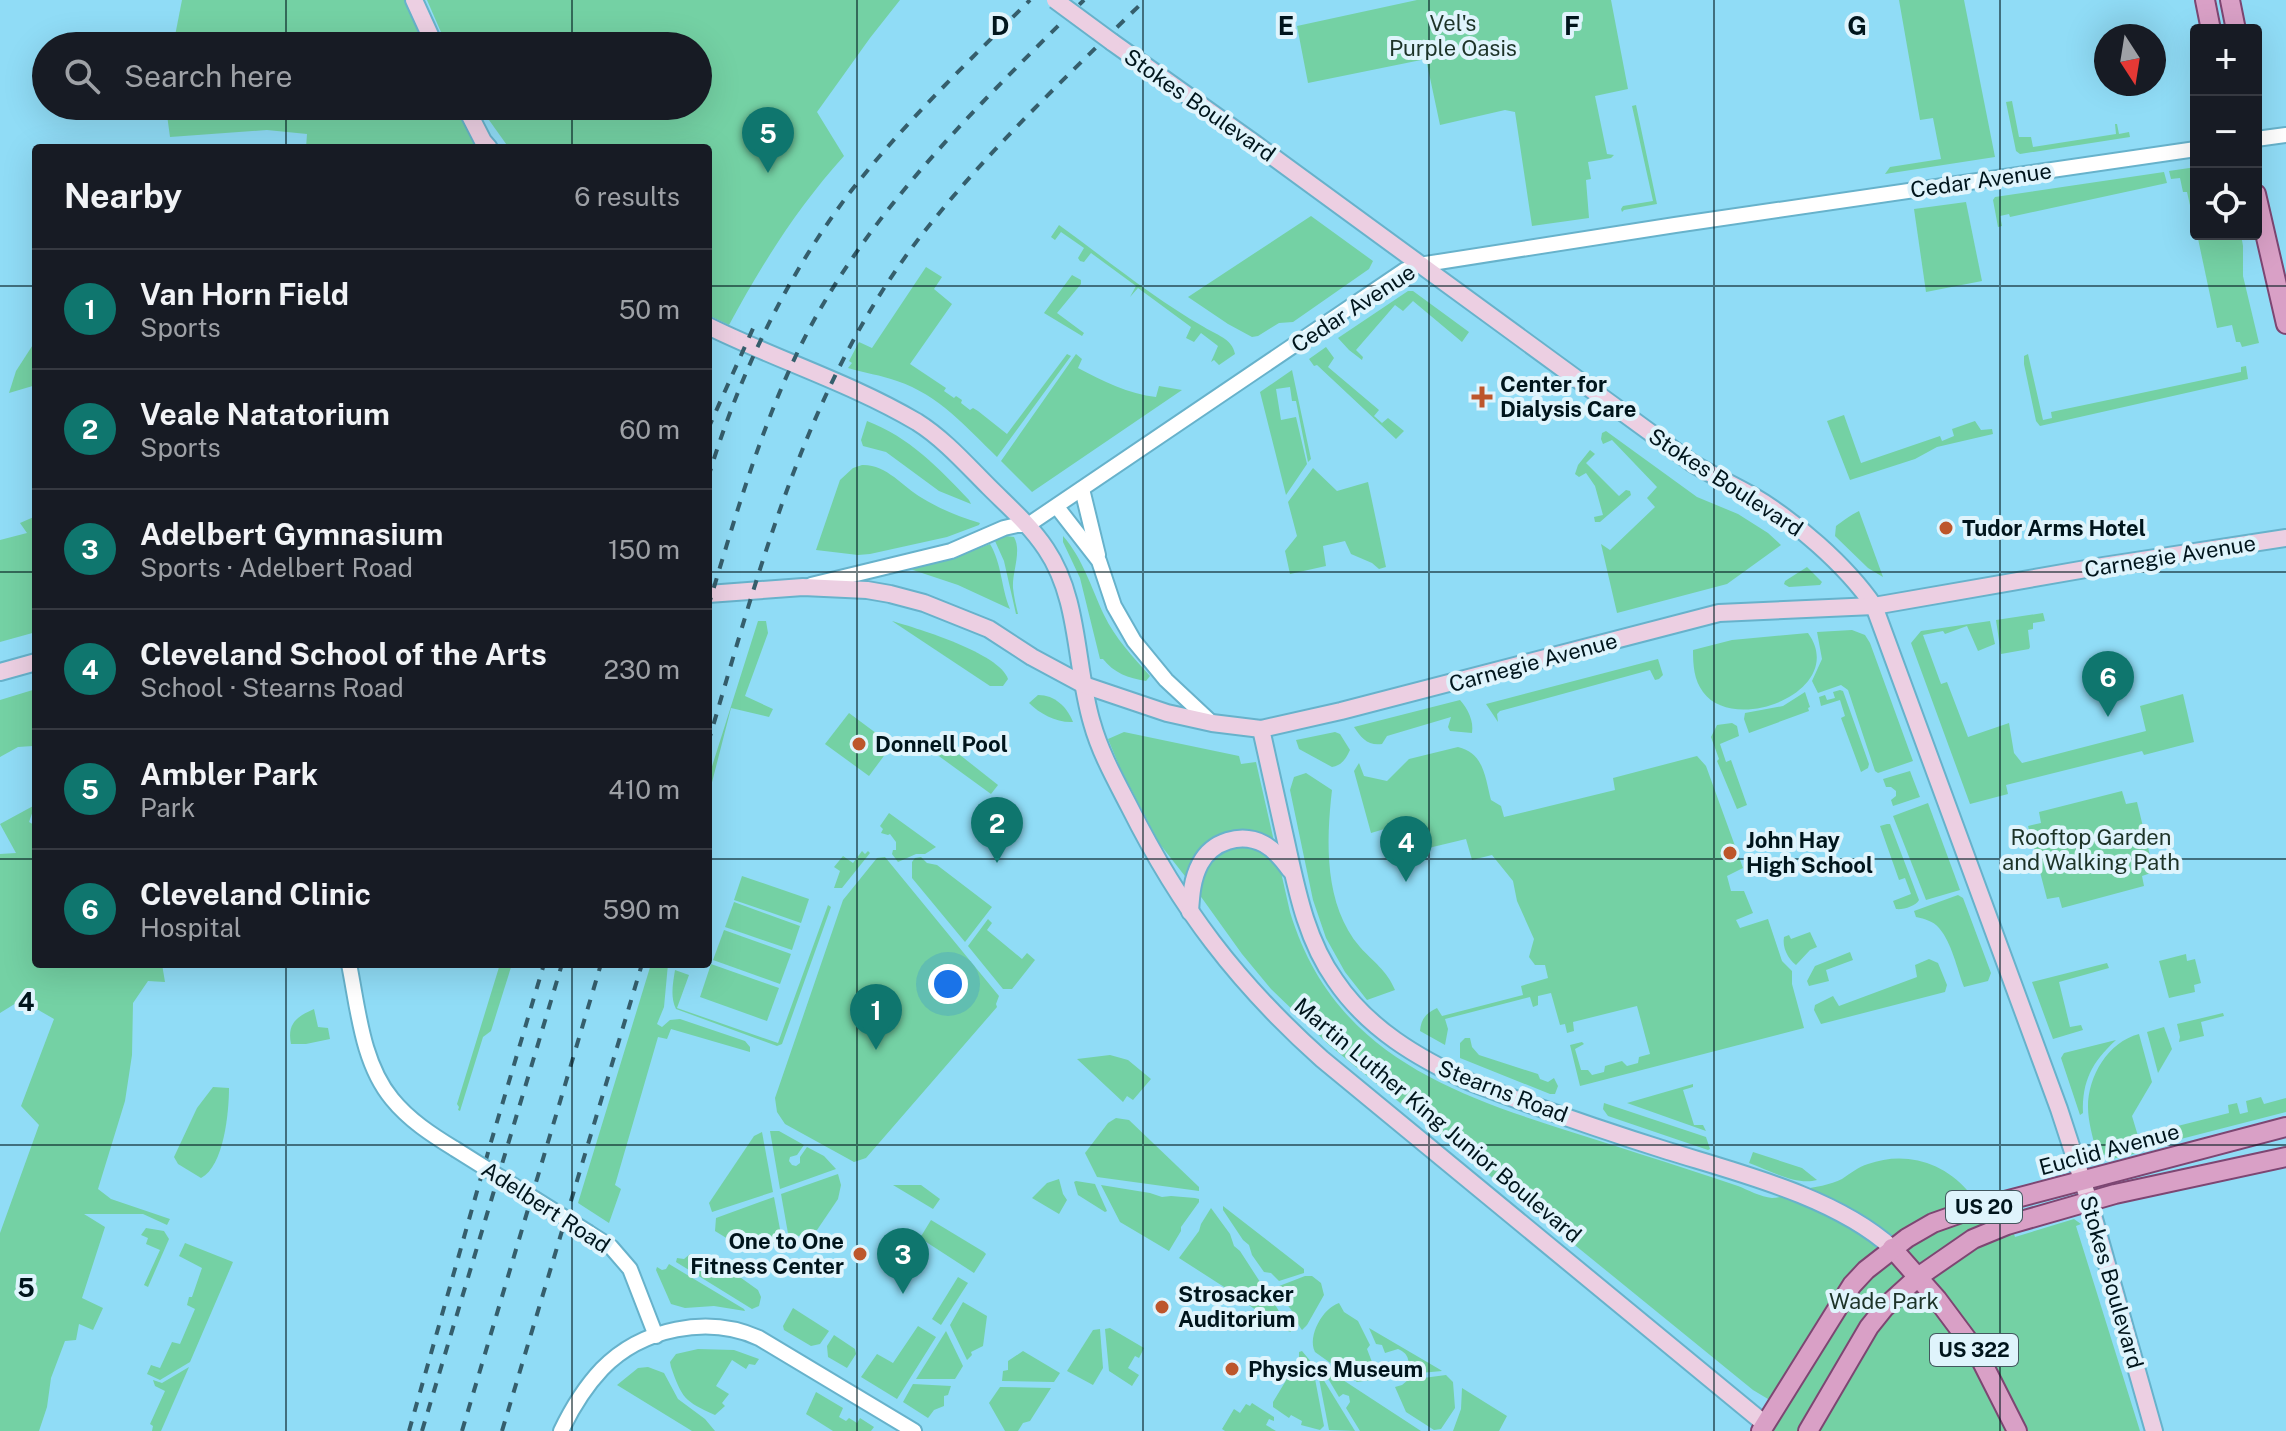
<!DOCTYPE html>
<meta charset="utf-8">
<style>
body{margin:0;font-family:"Public Sans",sans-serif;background:#242831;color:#f1f3f6}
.controls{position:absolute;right:24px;top:24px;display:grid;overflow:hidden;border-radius:8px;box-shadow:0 8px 32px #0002}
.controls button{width:72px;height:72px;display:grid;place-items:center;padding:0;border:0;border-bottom:2px solid #363941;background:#171b24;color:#f1f3f6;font:40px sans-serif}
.compass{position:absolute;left:2094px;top:24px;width:72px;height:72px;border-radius:50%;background:#171b24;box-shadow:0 8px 32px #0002;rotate:168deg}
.you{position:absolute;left:948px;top:984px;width:28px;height:28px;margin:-20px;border:6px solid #fff;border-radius:50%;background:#1a73e8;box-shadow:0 0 0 12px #1a73e833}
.badge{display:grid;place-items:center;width:52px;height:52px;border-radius:50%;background:#0f766e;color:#fff;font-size:26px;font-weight:700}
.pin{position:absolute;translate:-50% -66px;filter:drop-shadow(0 2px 4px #0008)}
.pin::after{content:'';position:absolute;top:42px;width:28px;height:24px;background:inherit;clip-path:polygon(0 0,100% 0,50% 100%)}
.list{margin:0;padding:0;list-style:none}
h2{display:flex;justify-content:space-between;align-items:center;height:104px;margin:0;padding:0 32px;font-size:34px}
h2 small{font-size:26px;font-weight:400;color:#9ea1a6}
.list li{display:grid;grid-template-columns:52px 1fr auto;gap:24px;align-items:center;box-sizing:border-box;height:120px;padding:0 32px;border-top:2px solid #363941}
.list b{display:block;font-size:30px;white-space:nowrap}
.list p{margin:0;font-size:26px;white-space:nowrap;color:#9ea1a6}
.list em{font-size:26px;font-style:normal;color:#9ea1a6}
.icon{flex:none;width:44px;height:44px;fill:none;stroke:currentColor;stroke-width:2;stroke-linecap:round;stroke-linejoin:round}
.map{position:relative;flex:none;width:2286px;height:1431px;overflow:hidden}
.search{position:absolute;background:#171b24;box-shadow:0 8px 32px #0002;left:32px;top:32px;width:680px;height:88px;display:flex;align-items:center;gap:20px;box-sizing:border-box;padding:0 28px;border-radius:44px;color:#9ea1a6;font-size:30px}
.panel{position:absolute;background:#171b24;box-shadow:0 8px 32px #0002;left:32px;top:144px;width:680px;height:824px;border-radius:8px}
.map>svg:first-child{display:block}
</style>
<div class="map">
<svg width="2286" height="1431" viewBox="0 0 2286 1431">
<rect width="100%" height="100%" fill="#90dcf6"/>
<g fill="#74d1a4">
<path d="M182,0H414L435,46H173Z"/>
<path d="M427,0H900L870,38L817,112L844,156C797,208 762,264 729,325L708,315V148H509L479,106H698V46H447Z"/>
<path d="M1417,0H1611L1628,89L1595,96L1607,154L1614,155L1611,158L1588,162L1591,179L1586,180L1589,218L1532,226L1515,112L1505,110L1440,125L1426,59L1308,83L1297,26Z"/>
<path d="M1899,0H1964L1995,157L1885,174L1890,167L1941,159L1933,118L1920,120Z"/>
<path d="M2012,101L2019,137H2031L2033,147L2116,134L2115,124H2117L2119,134L2129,132L2130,137L2020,154L2016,151L2006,102Z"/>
<path d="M1636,105L1657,204L1624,210L1622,212L1621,209L1623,206L1653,201L1632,106Z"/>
<path d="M206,106H465L489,148H306L307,134L267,130L170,137L167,115Z"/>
<path d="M2196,167V232L2187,192H2183L2180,178L2171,179L2169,171Z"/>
<path d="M2164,172L2167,183L2010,217L2009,214L2000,216L2002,226L1998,227L1993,200L1995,197Z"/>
<path d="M1966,202L1982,281L1926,292L1914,209Z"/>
<path d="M1311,216L1373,261L1369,269L1293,322L1279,323L1258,336L1252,337L1228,324L1188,297Z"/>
<path d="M1059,225C1106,259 1153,298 1204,327C1216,335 1232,338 1235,354L1219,365L1214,360L1211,362L1218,346L1201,333L1194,342L1186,338L1191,327L1138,288L1130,297L1136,286L1091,253L1084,262L1080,261L1078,258L1084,248L1061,232L1055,240L1051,237Z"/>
<path d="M2197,234H2241L2243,246V276L2259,343L2242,347L2240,342H2236L2232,325L2217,328Z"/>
<path d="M926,267L942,277L934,289L952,304L910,364L946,388L944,391L954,398L956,396L962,400L961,403L970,410L973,408L978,411L1007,434L1067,354L1071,356L997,457C966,427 939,395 897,381C881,375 864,373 848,368L852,363L849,361L859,342L872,348Z"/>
<path d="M1072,275L1081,280V284L1057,313L1084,333L1082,336L1044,313Z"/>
<path d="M1408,291H1413L1469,332L1462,342L1413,301L1403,311L1395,305L1356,350L1363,357L1362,360L1349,350L1338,338Z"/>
<path d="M36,340V385L9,393L16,371Z"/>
<path d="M1326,347L1334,358L1328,367L1379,410L1374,416L1382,423L1388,418L1404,431L1396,439L1317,365L1314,366L1309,359Z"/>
<path d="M1076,354L1082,359L1078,368C1102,381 1129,394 1156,397L1159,386L1182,390L1032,492L1001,461Z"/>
<path d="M2028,354L2043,420L2052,418L2051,412L2241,372V367L2246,366L2248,379L2040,426L2036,421L2024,364V356Z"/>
<path d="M1292,370L1311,459L1308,462L1296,401H1292L1290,387L1276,389L1281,420L1296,417L1307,464L1286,495L1260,392Z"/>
<path d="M1844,415L1861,463L1940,436L1942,441L1954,436L1952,429L1975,421L1981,430L1992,429L1993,434L1937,447L1915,459L1850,480L1827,421Z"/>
<path d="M867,421C909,437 939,468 969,500L971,504L939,491L886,452L863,446L861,440Z"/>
<path d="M1606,431L1697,497L1738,514L1768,533L1781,545L1727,584L1617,613L1601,544L1610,550L1655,507L1647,498L1657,487L1612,440L1603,444L1601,439L1602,433Z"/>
<path d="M1590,450L1595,454L1586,463L1619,496L1626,490L1630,491L1631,495L1600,522H1595L1594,517L1603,515L1595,486L1586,473L1579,477L1575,474L1578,465Z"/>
<path d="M862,465C886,464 902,486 922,498C940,509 959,517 980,523L979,525L947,537L870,554L858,555L816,550L840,480L853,468Z"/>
<path d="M1313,468L1337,491L1368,482L1386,567L1379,569L1372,563L1351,554L1345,541L1323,546L1326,566L1290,574L1285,551L1297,536L1288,502Z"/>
<path d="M1859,511L1883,577L1868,568L1835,536L1836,526C1842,522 1850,515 1859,511Z"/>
<path d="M36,516V632L0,642V540L27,533L20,523Z"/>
<path d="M1006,536L1014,537C1022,551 1012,572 1013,588C1014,597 1016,606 1018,614H1016L1004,561L995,541Z"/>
<path d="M1063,536C1083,559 1091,587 1104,615C1115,638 1133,657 1150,676L1146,681C1128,678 1114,673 1103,659H1100L1080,578L1063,542Z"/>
<path d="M990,544C1002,564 1001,588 1010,609L958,585L907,568L958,556Z"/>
<path d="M1807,567L1822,582L1820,585L1789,587L1784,584L1785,581Z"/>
<path d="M2043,613L2045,621L2033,623V629L2028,630L2030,647L2029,649L2001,654L1996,620Z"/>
<path d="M758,621H766L768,633L745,696L773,709L769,717L731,708L708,798V779Z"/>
<path d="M892,621C919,629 999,653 1008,679L1003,686H990Z"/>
<path d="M1990,621L1995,644L1978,651L1967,626L1945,634L1943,631L1923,635L1941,684L1947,682L1968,737L2009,723L2014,753L2022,763L2146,731L2140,706L2183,694L2194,742L2144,755L2142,751L2006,785L2008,794L1970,804L1911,643L1921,631Z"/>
<path d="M1852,630L1865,635L1870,643L1913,761L1878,773L1875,771L1848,690L1841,685L1818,693L1812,681L1822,659L1817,632Z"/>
<path d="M1808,633C1849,690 1735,736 1703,692C1694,680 1693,665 1693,650L1732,640Z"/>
<path d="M1658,659L1663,675L1659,679L1655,680L1650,670L1500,711L1497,714L1498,722L1486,704Z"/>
<path d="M36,689V748L33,746L18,747L0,757V700Z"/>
<path d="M1840,690L1843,691L1869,764L1868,768L1861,772L1841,718L1845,716L1840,700L1821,706L1819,697L1825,695L1827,700L1835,698L1833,692Z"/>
<path d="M1805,692L1810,707L1808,708L1809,711L1749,733L1744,719L1745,713L1783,706Z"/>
<path d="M1038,695C1055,695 1067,707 1073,722C1057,723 1040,714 1029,703Z"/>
<path d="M1460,700C1468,709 1474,721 1472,733L1450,731L1448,727L1451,717L1387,736L1382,744C1368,746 1361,738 1354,727Z"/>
<path d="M849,713L892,745L869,776L825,744Z"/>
<path d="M1732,723L1737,726L1739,736L1720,744L1726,762L1731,760L1747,805L1737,809L1717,761L1719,759L1711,737L1717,725Z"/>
<path d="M1124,732L1239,756L1241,764L1256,762L1290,912C1340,1078 1495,1105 1640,1154C1673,1164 1705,1175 1738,1186C1748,1190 1761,1197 1772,1198C1781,1198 1793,1193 1801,1190C1814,1187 1831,1185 1842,1179C1851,1173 1858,1167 1868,1164C1903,1151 1942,1161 1967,1190C1973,1197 1977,1207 1982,1216L2006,1210L2015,1237L2074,1219L2081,1224L2076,1226L2140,1431H1771L1786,1410L1753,1390L1329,1045L1271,989L1242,954L1199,894L1159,843L1120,768L1108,739Z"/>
<path d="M1335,732L1340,734L1350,750C1345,760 1342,765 1332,767L1299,749L1296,740Z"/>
<path d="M928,741L960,755L998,785L991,794L925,746Z"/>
<path d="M1458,747C1484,753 1485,777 1491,800L1501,806L1504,817L1615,790L1613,778L1697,756L1706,766L1743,868L1727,876L1731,891H1744L1753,913L1736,920L1740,928L1768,919L1782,961L1792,971V984L1804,1028L1580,1086L1570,1045L1582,1042L1584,1044L1575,1049L1581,1070H1588L1592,1075L1604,1072L1605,1066L1622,1061L1627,1066L1638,1063L1639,1057L1650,1054L1637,1006L1573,1022L1574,1031L1567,1033L1565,1024L1560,1025L1551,993L1538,996V1005L1533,1007L1530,997L1445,1019L1448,1029L1445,1045L1420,1031C1421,1019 1426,1013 1437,1008L1442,1016L1523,995L1521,986L1548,978L1545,965H1535L1529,957L1534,939L1517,901L1513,881L1492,855L1472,860L1466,839L1416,851L1408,822L1371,833L1354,771L1359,763L1364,776L1387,781L1409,759Z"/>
<path d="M1910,771L1920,797L1893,806L1891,800L1896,796V791L1891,787H1886L1883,779Z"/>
<path d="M1306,773L1332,790C1326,842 1324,905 1360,947C1374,963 1386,969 1395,990L1367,1000L1345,972L1326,938L1313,900L1290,790L1294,777Z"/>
<path d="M2122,791L2126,804L2137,802L2154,872L2142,876L2144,886L2062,908L2059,897L2047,899L2028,826L2041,823L2039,812Z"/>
<path d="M1928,803L1960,890L1926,900L1893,816Z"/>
<path d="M35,805L29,822L36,826V964H162L165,982L148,981L133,1003L132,1055L125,1101L98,1189L111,1199L170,1219L167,1225L143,1214H84L105,1227L82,1298L103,1308L93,1330L79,1324L76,1340L65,1341L51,1378L47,1407L39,1431H0V1233L39,1125L21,1106L54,1019L21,1000L0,1013V854L16,853L0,824Z"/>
<path d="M889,813L936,847L925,854H916L898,862L892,854L893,850H896V842L890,834L888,835L881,833L883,829L880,826Z"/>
<path d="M1887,824H1890L1919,900C1916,906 1903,910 1896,909L1893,901L1911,894L1905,878L1899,880L1880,826Z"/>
<path d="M862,851L865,854L868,851L870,853L842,888H834L840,871L834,867L843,856L853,863Z"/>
<path d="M885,857L999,996L996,1004L997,1007L866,1158L854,1162L785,1124L777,1112L775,1098L843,900L877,858Z"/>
<path d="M921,857L927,863L937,865L992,907L965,942L912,878V862L915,858Z"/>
<path d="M742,876L809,899L801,923L734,900Z"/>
<path d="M1958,895L1963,898L1991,973L1988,981L1964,987C1957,969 1952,943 1939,928C1933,921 1925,919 1916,917L1914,911Z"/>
<path d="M734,902L800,926L792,950L725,927Z"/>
<path d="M828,905L831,907L782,1044L777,1046L676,1009C670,997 673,983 675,970L689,975L677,1008L778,1043Z"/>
<path d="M988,919L992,923L987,930L1022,959L1027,953L1035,960L1012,989H1003L968,946Z"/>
<path d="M724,930L791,954L780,984L713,960Z"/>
<path d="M1810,932L1817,947L1810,950L1796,965C1788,959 1782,947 1784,937L1789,935L1791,939Z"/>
<path d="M1850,952L1853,960L1826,970L1829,981L1809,986L1807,981L1815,966Z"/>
<path d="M2186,954L2187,961L2195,959L2201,983L2194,985L2195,992L2169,998L2159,961Z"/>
<path d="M1929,959L1938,963L1947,985L1945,992L1821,1024L1814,1010L1815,1005L1833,996L1839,1006L1917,977L1915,965Z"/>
<path d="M2107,963L2109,968L2059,982L2070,1027L2081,1025L2083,1030L2053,1039L2032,982Z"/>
<path d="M500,964H512L491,1031L483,1037L460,1111L458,1110L459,1107L457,1104Z"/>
<path d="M651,964H668L664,1007L657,1024L662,1027L670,1020L680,1019L745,1041L750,1047V1052L671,1029L667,1039L658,1037L615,1185L621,1189L609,1223L578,1203Z"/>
<path d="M711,964L779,988L767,1021L700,997Z"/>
<path d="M314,1009L318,1027L328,1028L330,1039L306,1044H291C287,1024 296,1017 314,1009Z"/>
<path d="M2223,1013L2224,1016L2201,1022L2204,1036L2179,1042L2180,1037L2177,1024Z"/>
<path d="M2164,1027L2172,1049L2158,1073L2147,1032Z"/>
<path d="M2139,1034L2152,1082L2132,1116L2138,1136L2229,1113L2228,1105L2237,1103L2240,1114L2248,1112L2246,1101L2261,1097L2264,1104L2286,1098V1112L2138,1150V1153L2112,1159L2110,1154L2103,1155L2102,1150L2096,1151C2093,1137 2088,1122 2088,1107C2088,1076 2108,1042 2139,1034Z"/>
<path d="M1465,1038H1470L1472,1047L1479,1055L1538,1074L1540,1079L1548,1082L1554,1078L1558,1086L1555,1094H1550L1460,1058V1043Z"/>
<path d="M2116,1040C2092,1062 2082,1081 2083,1113L2080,1115L2061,1058L2064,1053Z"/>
<path d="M1110,1055L1128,1060L1151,1079L1133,1100L1127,1096L1123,1102L1077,1059Z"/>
<path d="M1693,1084V1087L1683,1090L1694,1125H1703L1706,1131L1627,1103Z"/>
<path d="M213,1087L229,1088C229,1112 224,1166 201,1178L178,1164L174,1157L197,1108Z"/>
<path d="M1604,1103L1706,1137L1710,1149L1708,1150L1608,1116L1603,1109Z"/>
<path d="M1116,1118L1129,1120L1199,1187V1191L1097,1177L1085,1153L1108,1123Z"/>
<path d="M770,1131H779L804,1145L797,1155L790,1157L789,1161L792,1165L796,1166L800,1163V1157L807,1147L824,1156L836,1169L780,1189Z"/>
<path d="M762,1132L773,1192L712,1212L709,1203L754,1136Z"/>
<path d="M1753,1152L1802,1168L1817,1180C1796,1186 1769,1170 1749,1163Z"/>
<path d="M838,1174L841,1185L838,1199L817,1230L789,1239L781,1194Z"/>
<path d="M1059,1179L1063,1194L1067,1200L1059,1214L1032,1198L1047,1183Z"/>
<path d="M1076,1181L1095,1184L1107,1211L1105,1212L1078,1195L1074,1182Z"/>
<path d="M893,1185H921L940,1199L933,1209Z"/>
<path d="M1101,1185L1150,1193L1162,1197L1171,1196L1195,1198L1199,1199V1202L1181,1227V1231L1169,1251L1120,1222Z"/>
<path d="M774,1197L782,1240L779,1244L767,1243L741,1247L715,1231L716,1218Z"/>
<path d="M1223,1206L1304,1269V1273L1279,1281L1271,1273L1264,1272L1252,1255L1249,1245L1243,1240L1223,1210Z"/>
<path d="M1211,1208L1230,1234L1234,1246L1240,1251L1262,1285L1261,1287L1235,1294L1179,1258L1199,1231L1201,1224Z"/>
<path d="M931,1220L984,1252L986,1254L974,1273L920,1238Z"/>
<path d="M146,1228L164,1231L169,1239L148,1287L144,1285L160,1250L146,1244L148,1238L141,1235Z"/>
<path d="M185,1243L233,1262L190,1362L160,1380L147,1374L151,1365L160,1368L172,1342L180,1344L195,1309L187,1305L189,1297H192L202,1268L179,1256Z"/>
<path d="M690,1254L711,1267L730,1270L758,1290L761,1297L759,1306L752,1309L676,1262L677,1258L684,1259Z"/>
<path d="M669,1264L744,1309L745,1311L714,1306L685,1308L671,1304L656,1270L657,1267L662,1270L666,1269Z"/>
<path d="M1305,1276H1312L1321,1283L1324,1295L1307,1325L1302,1330C1297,1323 1295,1318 1292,1311C1287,1303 1279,1296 1274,1288Z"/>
<path d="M958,1277L968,1283L941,1325L932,1319Z"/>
<path d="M1258,1292L1265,1299L1273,1301L1291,1332L1282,1329L1242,1300L1243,1297Z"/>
<path d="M963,1302L987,1316L983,1346L971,1352L972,1355L967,1360L950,1325Z"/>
<path d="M1339,1303L1344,1312L1358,1321L1370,1345L1367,1349L1372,1362L1378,1363L1384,1378L1357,1382L1315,1352C1307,1336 1323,1308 1339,1303Z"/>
<path d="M793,1308L829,1331L820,1344L811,1346L784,1330L783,1326Z"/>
<path d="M918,1326L936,1337L897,1399L861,1377L877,1354L893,1363Z"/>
<path d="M1110,1328L1144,1348L1139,1358L1135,1356L1128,1368L1139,1375L1132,1386L1109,1371L1105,1329Z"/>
<path d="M1369,1328L1439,1369L1442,1371L1409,1374C1409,1362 1410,1354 1398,1349L1385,1353L1382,1345L1376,1344Z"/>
<path d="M1100,1329L1103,1368L1093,1385L1067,1371L1093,1330Z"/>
<path d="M946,1331L963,1366L955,1379H916Z"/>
<path d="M834,1335L855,1349L856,1354L847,1368L828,1357L827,1346Z"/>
<path d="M698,1349L734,1350L759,1359L755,1365L749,1364L746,1369L732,1360L716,1386L729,1394L722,1403L725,1406L715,1415C684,1401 682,1398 671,1367L670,1362L676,1354Z"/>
<path d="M1023,1351L1060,1373L1054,1382L1002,1381L1003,1371L1008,1370V1361Z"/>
<path d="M1302,1351L1312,1363L1324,1426L1320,1430L1301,1425L1302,1421L1291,1415L1289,1418L1273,1407V1402L1299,1359V1352Z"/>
<path d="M1320,1365L1421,1431H1360L1346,1408L1350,1402L1349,1396L1343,1394L1339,1397Z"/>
<path d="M189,1367L161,1431H152L153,1426L150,1424L165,1391L155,1386L153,1380L162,1383Z"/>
<path d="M648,1367L664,1373L678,1399L705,1419L715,1431H692L617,1385L638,1368Z"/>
<path d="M1446,1375L1453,1382L1455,1408L1441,1429L1434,1430L1406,1412L1395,1387L1402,1385L1408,1380Z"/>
<path d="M1319,1379H1323L1355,1431L1329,1430Z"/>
<path d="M913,1384L951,1386L948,1395L944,1396V1406L934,1410L928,1418L903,1402Z"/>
<path d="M1000,1387L1051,1388L1030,1421L1023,1423L1018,1431H1005L989,1403Z"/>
<path d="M1462,1388L1507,1416L1499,1431H1453L1461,1409Z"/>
<path d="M816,1392L843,1408L839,1417L846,1421L849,1418L857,1423L860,1418L874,1427L871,1431H833L806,1414Z"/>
<path d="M1252,1403L1274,1417V1421L1269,1419L1266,1425L1276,1431H1225L1222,1429L1234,1409L1240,1413L1246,1404L1250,1406Z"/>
</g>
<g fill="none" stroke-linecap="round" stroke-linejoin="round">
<g stroke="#67b2cb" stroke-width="18">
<g id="tertiary">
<path d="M2256,139L2286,135"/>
<path d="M1082,489L1098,555"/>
<path d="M1057,507L1099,561L1114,606L1134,641L1166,680L1212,723"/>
<path d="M811,585L951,551L1004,528L1017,525H1028L1405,270L1419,265L1675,225L2196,149"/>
<path d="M349,964C358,1008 362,1063 392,1099C409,1120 432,1135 455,1149"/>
<path d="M589,1233L611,1247L630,1269L656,1336"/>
<path d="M561,1431C572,1408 585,1387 602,1369C642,1328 708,1315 759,1338L914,1431"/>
</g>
</g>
<g stroke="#67b2cb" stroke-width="20">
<g id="secondary">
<path d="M414,0L435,46"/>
<path d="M1112,42L1254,143L1692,463C1711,475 1732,484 1751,495C1794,520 1846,565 1874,606L2059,1109L2089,1201L2154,1431"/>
<path d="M465,106L483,141L489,148"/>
<path d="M708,326C777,360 851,383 917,422C944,439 966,464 989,487C1009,507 1030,525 1046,549C1080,599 1075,667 1092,723C1100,752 1115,779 1129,806C1180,908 1237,983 1322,1059L1765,1424"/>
<path d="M708,594L803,587L867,590L890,594L924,603L989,629L1032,657L1084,685L1167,713L1212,723L1261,729L1341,711L1719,613L1874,606L2103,566L2286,538"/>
<path d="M0,672L36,662"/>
<path d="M1261,729C1269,765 1277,801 1285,837C1296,886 1305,938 1335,980C1368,1029 1418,1058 1470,1082C1535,1107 1601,1130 1668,1151C1739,1173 1836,1197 1892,1248"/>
<path d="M1190,912C1191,896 1192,879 1200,864C1212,841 1241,832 1264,844C1275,850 1283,860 1290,870"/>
</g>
</g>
<g stroke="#7d4672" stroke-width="22">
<g id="primary">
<path d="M2205,0L2211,30"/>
<path d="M2230,0L2236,30"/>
<path d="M2256,194L2286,324"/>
<path d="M1892,1248L1937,1299L1978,1354L2017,1431"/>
<path d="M1761,1431L1852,1285L1866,1270L1907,1238L1933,1223L1967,1211L2286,1127"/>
<path d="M1808,1431L1869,1327L1885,1307L1918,1277L1973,1239L2007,1225L2115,1194L2286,1157"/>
</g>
</g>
<use href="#tertiary" stroke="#fff" stroke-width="14"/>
<use href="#secondary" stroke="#eccfe2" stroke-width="16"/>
<use href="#primary" stroke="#d9a0c6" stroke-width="18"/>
<g stroke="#355e6c" stroke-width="4" stroke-dasharray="10 10" stroke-linecap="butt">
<path d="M708,429L755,324"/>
<path d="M708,478C739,375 786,276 851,191C905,122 968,62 1030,0"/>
<path d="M708,607C735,518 760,429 801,345C868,210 979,105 1084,0"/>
<path d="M708,743C760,568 806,385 920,237C987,151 1067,76 1145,0"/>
<path d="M409,1431L491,1142L544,964"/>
<path d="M422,1431L562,964"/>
<path d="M462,1431L601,964"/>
<path d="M502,1431L642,964"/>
</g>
<g stroke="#67b2cb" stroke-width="18" stroke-linecap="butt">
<path id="tertiary-bridge" d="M455,1149L589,1233"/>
</g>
<g stroke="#67b2cb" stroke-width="20" stroke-linecap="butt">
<path id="secondary-bridge" d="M1055,0L1112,42"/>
</g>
<use href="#tertiary-bridge" stroke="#fff" stroke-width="14"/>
<use href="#secondary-bridge" stroke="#eccfe2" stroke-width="16"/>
</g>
<path fill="none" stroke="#00151c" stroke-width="2" stroke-opacity="0.55" d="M286,0V46M572,0V46M857,0V1431M1143,0V1431M1429,0V1431M1714,0V1431M2000,0V1431M286,106V148M572,106V148M0,286H36M708,286H2286M0,572H36M708,572H2286M0,859H36M708,859H2286M286,964V1431M572,964V1431M0,1145H2286"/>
<g fill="#bd562b" stroke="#dff4fc" stroke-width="3">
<path d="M1478 385h8v8h8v8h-8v8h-8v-8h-8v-8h8z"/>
<circle cx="1946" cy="528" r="8"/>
<circle cx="859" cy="744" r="8"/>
<circle cx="1730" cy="853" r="8"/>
<circle cx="860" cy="1254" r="8"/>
<circle cx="1162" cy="1307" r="8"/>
<circle cx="1232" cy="1369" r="8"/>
</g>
<g text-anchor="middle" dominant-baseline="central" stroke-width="8" stroke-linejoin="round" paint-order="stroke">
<g fill="#dff4fc" stroke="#43585f" stroke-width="2">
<rect x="1946" y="1191" width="76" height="32" rx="6"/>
<rect x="1930" y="1334" width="88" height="32" rx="6"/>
</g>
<g font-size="20" font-weight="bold" fill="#00151c">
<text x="1984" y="1207">US 20</text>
<text x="1974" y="1350">US 322</text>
</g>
<g font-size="22" fill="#1d3328" stroke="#dff4fc">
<text x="1453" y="23">Vel's<tspan x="1453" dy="25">Purple Oasis</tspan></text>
<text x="2091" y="837">Rooftop Garden<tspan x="2091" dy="25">and Walking Path</tspan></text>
<text x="1884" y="1301">Wade Park</text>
</g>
<g font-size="22" fill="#00151c" stroke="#dff4fc">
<text transform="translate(1200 105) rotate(35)">Stokes Boulevard</text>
<text transform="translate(1981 180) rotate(-8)">Cedar Avenue</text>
<text transform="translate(1353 308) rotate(-33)">Cedar Avenue</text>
<text transform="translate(1726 482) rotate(33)">Stokes Boulevard</text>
<text transform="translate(2170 556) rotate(-9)">Carnegie Avenue</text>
<text transform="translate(1533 662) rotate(-15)">Carnegie Avenue</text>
<text transform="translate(1503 1091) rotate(21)">Stearns Road</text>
<text transform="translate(1438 1120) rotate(40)">Martin Luther King Junior Boulevard</text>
<text transform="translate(2109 1149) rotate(-15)">Euclid Avenue</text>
<text transform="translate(546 1207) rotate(33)">Adelbert Road</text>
<text transform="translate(2112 1282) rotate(74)">Stokes Boulevard</text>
</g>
<g font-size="22" font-weight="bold" fill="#00151c" stroke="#dff4fc" text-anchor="start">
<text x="1500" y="384">Center for<tspan x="1500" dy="25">Dialysis Care</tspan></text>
<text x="1962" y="528">Tudor Arms Hotel</text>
<text x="875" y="744">Donnell Pool</text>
<text x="1746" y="840">John Hay<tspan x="1746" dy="25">High School</tspan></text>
<text x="844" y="1241" text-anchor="end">One to One<tspan x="844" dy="25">Fitness Center</tspan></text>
<text x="1178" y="1294">Strosacker<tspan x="1178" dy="25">Auditorium</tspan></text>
<text x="1248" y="1369">Physics Museum</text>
</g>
</g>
<g font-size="26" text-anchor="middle" font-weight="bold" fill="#00151c" stroke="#dff4fc" stroke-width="8" stroke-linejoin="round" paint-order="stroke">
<text x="1000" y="35">D</text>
<text x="1286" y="35">E</text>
<text x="1572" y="35">F</text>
<text x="1857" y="35">G</text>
<text x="26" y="1011">4</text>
<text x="26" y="1297">5</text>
</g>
</svg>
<div class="controls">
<button>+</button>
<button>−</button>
<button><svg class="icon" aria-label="locate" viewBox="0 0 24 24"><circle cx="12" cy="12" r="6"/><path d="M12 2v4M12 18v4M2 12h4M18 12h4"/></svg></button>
</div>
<svg class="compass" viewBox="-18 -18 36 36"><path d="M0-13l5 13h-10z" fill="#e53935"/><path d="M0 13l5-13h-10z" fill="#9ea1a6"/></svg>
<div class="you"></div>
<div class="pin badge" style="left:876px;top:1050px">1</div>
<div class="pin badge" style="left:997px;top:863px">2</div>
<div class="pin badge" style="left:903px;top:1294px">3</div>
<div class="pin badge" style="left:1406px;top:882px">4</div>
<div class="pin badge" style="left:768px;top:173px">5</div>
<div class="pin badge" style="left:2108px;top:717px">6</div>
<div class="search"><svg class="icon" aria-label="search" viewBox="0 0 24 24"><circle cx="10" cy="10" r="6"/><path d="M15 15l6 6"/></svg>Search here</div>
<section class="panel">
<h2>Nearby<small>6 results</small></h2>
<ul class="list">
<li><span class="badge">1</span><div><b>Van Horn Field</b><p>Sports</p></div><em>50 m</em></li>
<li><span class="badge">2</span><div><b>Veale Natatorium</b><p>Sports</p></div><em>60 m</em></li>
<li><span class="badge">3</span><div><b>Adelbert Gymnasium</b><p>Sports · Adelbert Road</p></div><em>150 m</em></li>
<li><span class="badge">4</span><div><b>Cleveland School of the Arts</b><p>School · Stearns Road</p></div><em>230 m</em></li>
<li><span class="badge">5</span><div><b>Ambler Park</b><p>Park</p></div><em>410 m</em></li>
<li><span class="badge">6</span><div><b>Cleveland Clinic</b><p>Hospital</p></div><em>590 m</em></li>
</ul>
</section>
</div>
